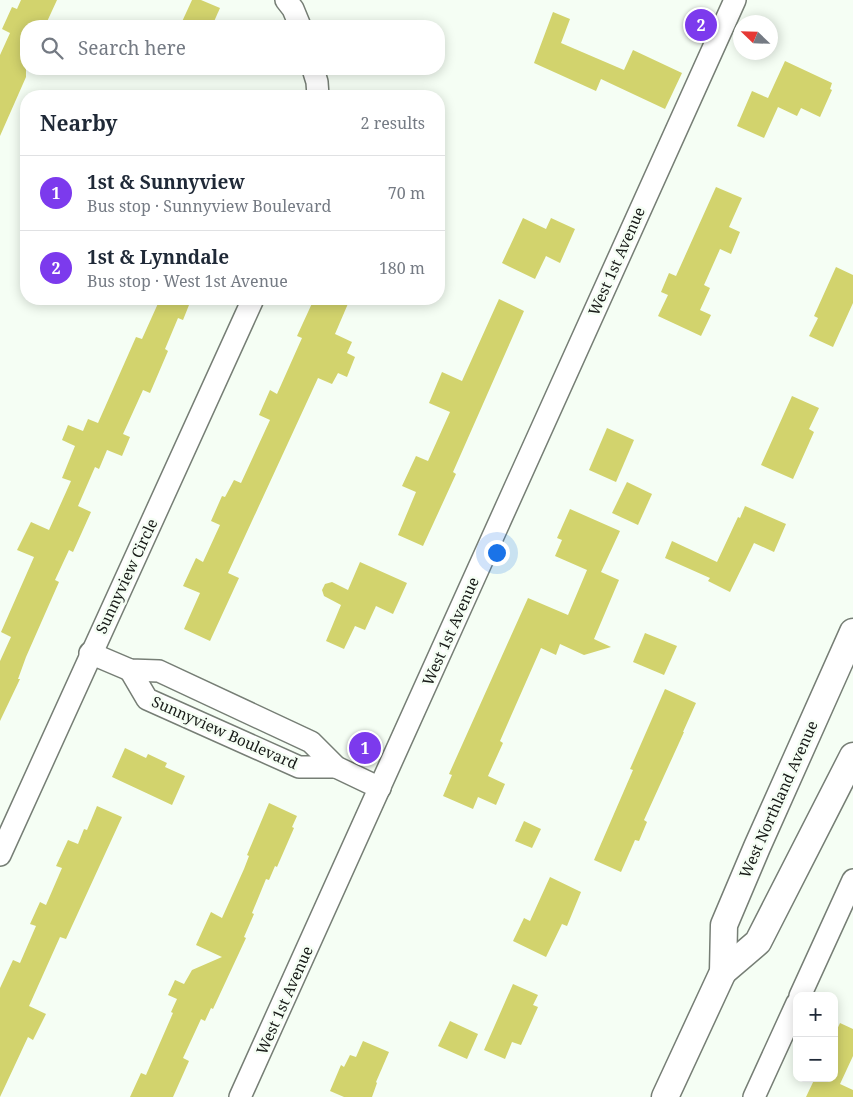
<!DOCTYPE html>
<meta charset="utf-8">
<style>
body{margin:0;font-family:"Noto Serif",serif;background:#f6f6f7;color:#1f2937}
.controls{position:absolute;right:15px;bottom:15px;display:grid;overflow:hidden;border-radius:10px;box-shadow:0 2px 12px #0003}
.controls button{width:45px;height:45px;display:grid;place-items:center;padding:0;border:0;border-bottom:1px solid #e0e1e3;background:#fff;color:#1f2937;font:25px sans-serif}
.compass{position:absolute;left:733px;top:15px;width:45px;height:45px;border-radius:50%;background:#fff;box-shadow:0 2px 12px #0003;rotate:293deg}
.you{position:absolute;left:496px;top:552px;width:18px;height:18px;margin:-12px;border:4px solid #fff;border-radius:50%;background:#1a73e8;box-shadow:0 0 0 8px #1a73e833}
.badge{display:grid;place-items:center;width:32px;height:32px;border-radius:50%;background:#7c3aed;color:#fff;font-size:16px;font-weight:700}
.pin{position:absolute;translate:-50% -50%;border:2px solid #fff;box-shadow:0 1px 5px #0006}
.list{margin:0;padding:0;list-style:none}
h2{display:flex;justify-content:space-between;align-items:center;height:65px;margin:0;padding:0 20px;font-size:21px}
h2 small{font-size:16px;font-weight:400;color:#747a83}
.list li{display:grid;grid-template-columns:32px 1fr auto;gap:15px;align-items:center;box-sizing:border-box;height:75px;padding:0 20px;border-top:1px solid #e0e1e3}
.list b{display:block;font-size:19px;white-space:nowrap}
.list p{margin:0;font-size:16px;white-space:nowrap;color:#747a83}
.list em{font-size:16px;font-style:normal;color:#747a83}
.icon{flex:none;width:28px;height:28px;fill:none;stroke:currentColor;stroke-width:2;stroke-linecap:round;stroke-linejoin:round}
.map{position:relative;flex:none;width:853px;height:1097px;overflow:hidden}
.search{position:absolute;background:#fff;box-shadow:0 2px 12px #0003;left:20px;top:20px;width:425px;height:55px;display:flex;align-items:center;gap:12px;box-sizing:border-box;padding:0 18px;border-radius:20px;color:#747a83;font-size:19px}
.panel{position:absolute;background:#fff;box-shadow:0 2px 12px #0003;left:20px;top:90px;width:425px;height:215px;border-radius:20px}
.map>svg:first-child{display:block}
</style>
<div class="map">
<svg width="853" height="1097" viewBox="0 0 853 1097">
<rect width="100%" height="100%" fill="#f5fef4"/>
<g fill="#d2d36d">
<path d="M21,0H57L45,26H26V77L0,136V55L10,33L2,29L12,7L17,9Z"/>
<path d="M192,0H201L220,8L212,26H180Z"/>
<path d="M553,12L570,19L561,43L624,70L633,50L682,73L665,109L601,79L596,91L534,63Z"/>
<path d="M785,61L832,83L830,89L832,90L820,117L801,108L797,116L778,107L764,138L737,126L752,91L768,98Z"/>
<path d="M716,187L742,198L729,227L740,232L731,254L720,249L704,285L710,288L700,310L711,315L701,336L658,316L668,295L661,292L669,273L676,276Z"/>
<path d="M523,218L546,229L551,218L575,229L560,263L546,256L535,279L502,263Z"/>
<path d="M836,267L853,275V303L833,347L809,336L818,318L814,316Z"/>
<path d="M160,299H186L185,303L189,305L183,320L178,318L165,349L168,351L150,393L143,390L123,434L130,437L122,456L107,450L99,469L95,467L78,506L91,512L73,552L69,550L55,580L59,582L26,657L18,679H20L0,721V661L11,637L1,632L34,557L17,550L31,522L49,530L71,481L62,478L75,446L62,440L68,425L83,431L88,419L98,423L136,337L142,339Z"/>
<path d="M314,299H350L335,334L352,342L347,353L355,357L347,377L338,373L332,384L318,378L228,573L239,578L210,641L184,629L200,593L183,586L196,558L203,562L220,525L211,521L222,496L225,497L234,480L241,483L270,420L259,415L270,390L277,394L302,338L297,336Z"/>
<path d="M499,299L524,311L453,472L456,474L423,546L398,535L416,492L402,486L416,456L428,461L450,412L429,403L442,372L462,381Z"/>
<path d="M792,396L819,408L809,429L814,432L793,479L761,465Z"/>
<path d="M607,428L634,440L616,482L589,470Z"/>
<path d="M627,482L652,494L638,525L612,513Z"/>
<path d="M745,506L786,524L774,552L754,543L730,592L708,581L710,578L665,558L672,541L717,562L738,517L740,518Z"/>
<path d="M570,509L620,531L601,572L619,580L594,639L611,647L584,655L560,644L556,655L541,648L500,741L503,743L488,776L505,784L496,805L478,797L473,809L443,796L452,775L449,774L528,598L568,615L587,570L555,556L562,540L557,538Z"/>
<path d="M360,562L407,583L393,614L376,606L365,630L355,626L344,649L326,641L341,605L324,596L322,590L325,584L332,582L348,590Z"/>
<path d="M645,633L677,646L664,675L633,662Z"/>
<path d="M665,689L696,703L683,732H684L644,820L647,822L639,841L635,840L621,872L594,860L633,770L630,769Z"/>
<path d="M125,748L146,758L148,754L167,763L165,767L185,776L172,805L112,777Z"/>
<path d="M269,803L297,816L292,827L294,828L277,867L275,866L269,880L266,879L252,913L254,914L244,937L246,938L213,1009L211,1008L205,1021L201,1019L183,1058L189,1061L173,1097H130L141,1073L146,1075L173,1013L171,1012L177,999L168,995L175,980L184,984L192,970L222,957L196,945L211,912L222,918L244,869L249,856L247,855Z"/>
<path d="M97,806L122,817L66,939L60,937L29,1006L46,1014L33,1040L28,1037L0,1097V988L13,960L20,963L36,926L30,924L40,902L46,905L62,868L56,866L68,840L78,844L84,829L87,830Z"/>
<path d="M524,821L541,829L532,848L515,841Z"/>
<path d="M550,877L581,892L567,926L562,924L546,957L513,941L524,918L530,921Z"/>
<path d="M513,984L538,995L533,1005L538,1007L521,1045L512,1042L505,1059L484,1050Z"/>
<path d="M450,1021L478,1034L467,1059L438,1046Z"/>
<path d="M840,1023L853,1029V1056L840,1084L853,1090V1097H806L815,1078H834V1036Z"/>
<path d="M363,1041L389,1052L376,1082L377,1083L372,1097H344L330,1091L341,1065L344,1067L350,1055L356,1057Z"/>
</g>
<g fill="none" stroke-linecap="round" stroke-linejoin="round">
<g stroke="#767e75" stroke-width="24">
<g id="minor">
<path d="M286,0L293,9L300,26"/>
<path d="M313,69L317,82L318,96"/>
<path d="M90,653L130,670L159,671L311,742L336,767L380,788"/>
<path d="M130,670L147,699L299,767H336"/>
<path d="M0,855L253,299"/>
<path d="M800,996L853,880"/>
<path d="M240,1097L735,0"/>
<path d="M754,1097L797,1003"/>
</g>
</g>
<g stroke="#767e75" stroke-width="29">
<g id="major">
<path d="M723,972L758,942L853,756"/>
<path d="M665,1097L723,972L724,925L757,847L853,632"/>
</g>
</g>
<use href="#minor" stroke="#fff" stroke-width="21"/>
<use href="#major" stroke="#fff" stroke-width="26"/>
</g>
<g text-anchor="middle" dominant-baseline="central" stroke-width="5" stroke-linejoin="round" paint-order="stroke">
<g font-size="15" fill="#171a17" stroke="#f5fef4">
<text transform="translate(616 261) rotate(-66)">West 1st Avenue</text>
<text transform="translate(126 576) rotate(-65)">Sunnyview Circle</text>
<text transform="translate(450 631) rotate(-66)">West 1st Avenue</text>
<text transform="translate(225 732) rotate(24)">Sunnyview Boulevard</text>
<text transform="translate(778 799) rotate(-66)">West Northland Avenue</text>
<text transform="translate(284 1000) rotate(-66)">West 1st Avenue</text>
</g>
</g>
</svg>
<div class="controls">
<button>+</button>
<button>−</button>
</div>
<svg class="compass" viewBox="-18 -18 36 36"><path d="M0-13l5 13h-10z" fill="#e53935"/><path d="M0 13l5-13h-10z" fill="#747a83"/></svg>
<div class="you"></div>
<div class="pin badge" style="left:365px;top:748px">1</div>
<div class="pin badge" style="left:701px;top:25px">2</div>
<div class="search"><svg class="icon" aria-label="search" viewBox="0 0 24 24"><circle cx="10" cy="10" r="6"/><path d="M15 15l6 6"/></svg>Search here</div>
<section class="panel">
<h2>Nearby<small>2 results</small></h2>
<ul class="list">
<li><span class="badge">1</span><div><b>1st &amp; Sunnyview</b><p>Bus stop · Sunnyview Boulevard</p></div><em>70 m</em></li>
<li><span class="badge">2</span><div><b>1st &amp; Lynndale</b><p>Bus stop · West 1st Avenue</p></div><em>180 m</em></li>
</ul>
</section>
</div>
